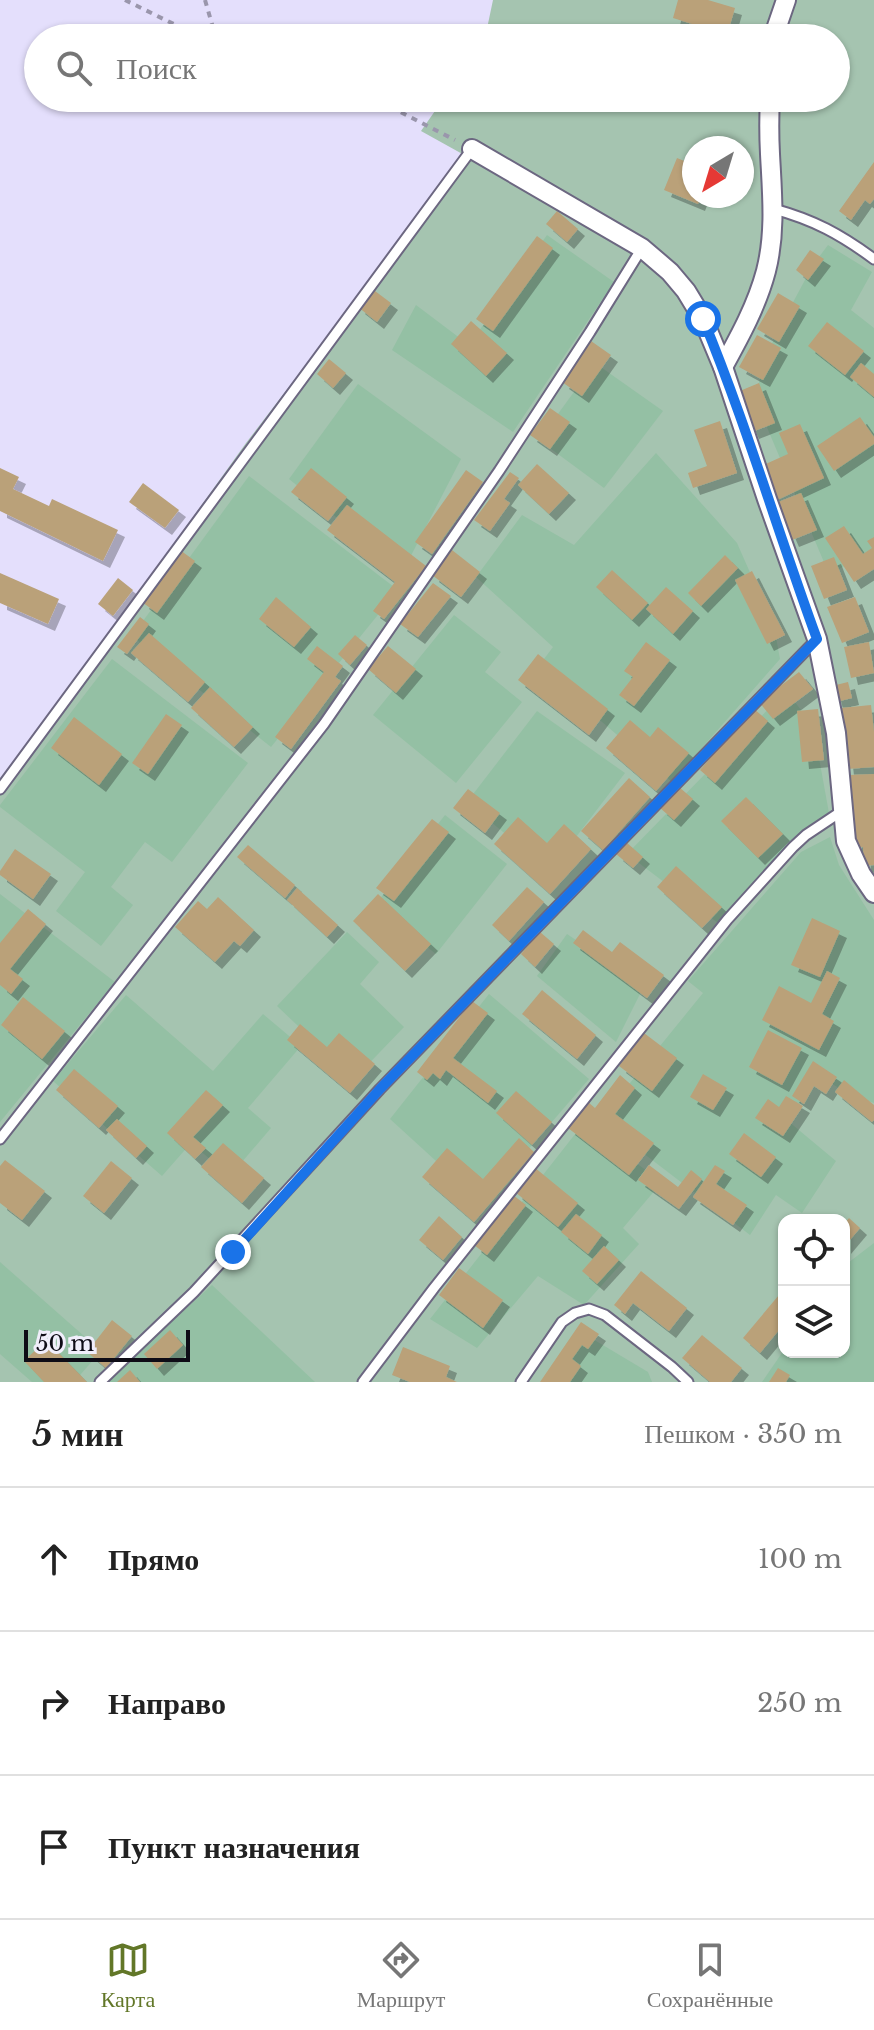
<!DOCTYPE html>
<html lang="ru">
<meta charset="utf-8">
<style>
body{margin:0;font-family:"Libre Baskerville",serif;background:#f6f6f6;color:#222}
.controls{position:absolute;right:24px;bottom:24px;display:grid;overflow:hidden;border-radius:16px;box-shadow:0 2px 6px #0004}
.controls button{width:72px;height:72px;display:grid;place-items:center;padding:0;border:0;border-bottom:2px solid #e0e0e0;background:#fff;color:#222;font:40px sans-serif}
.compass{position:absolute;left:682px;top:136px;width:72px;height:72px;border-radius:50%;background:#fff;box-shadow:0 2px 6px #0004;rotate:218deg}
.scale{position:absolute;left:24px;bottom:20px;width:166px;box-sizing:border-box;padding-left:8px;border:4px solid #0e0c16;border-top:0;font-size:22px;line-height:28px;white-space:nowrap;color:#0e0c16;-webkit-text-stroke:6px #f0eefb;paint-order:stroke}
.stop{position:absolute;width:24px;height:24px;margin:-18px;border:6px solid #1a73e8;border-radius:50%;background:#fff}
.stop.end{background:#1a73e8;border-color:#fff;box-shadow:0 2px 8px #0008}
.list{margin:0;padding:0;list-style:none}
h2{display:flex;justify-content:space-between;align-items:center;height:104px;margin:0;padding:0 32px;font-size:34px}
h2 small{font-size:26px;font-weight:400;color:#767676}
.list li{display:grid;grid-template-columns:52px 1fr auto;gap:24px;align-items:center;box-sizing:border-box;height:144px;padding:0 32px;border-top:2px solid #e0e0e0}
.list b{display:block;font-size:30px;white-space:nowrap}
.list em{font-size:26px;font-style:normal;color:#767676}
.icon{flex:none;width:44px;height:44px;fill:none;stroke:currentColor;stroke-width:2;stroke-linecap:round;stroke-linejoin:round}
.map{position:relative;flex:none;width:874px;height:1382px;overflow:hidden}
.search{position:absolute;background:#fff;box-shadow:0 2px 6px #0004;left:24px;right:24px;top:24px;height:88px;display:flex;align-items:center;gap:20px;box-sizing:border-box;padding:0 28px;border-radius:44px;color:#767676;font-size:30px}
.sheet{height:536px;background:#fff}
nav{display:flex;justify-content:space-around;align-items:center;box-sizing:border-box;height:112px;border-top:2px solid #e0e0e0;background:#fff;font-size:22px;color:#767676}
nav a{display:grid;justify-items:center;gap:4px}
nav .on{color:#627728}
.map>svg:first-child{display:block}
</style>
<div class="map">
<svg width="874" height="1382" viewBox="0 0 874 1382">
<defs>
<filter id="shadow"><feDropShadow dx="7" dy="7" stdDeviation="0" flood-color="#0004"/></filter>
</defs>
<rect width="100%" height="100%" fill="#e4dffc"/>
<path fill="#a5c4b0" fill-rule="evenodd" d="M493,0H874V1382H0V787L246,443L466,156L421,131L444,98H836V38H485ZM694,148H742V196H694ZM784,1220H844V1352H784Z"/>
<g fill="#94c0a4">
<path d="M547,235L614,282L513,432L392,350L416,305L469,345Z"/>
<path d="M828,245L872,272L851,310L874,328V551L829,574L755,399L765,358L783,321L813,265Z"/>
<path d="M595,363L663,411L604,488L539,440Z"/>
<path d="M358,384L461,459L403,571L289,479Z"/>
<path d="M656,453L737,543L774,627L780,659L672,782L538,667L553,647L476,577L522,515L574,545Z"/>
<path d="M249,476L398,590L271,747L132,636Z"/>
<path d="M454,615L501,652L485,672L522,702L456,783L373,715Z"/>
<path d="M112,659L248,763L172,862L145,842L111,887L133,905L101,946L56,911L85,872L0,807V805Z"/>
<path d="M786,691L813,725L829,813L787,844L718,923L627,854Z"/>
<path d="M537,711L625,773L550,871L467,802Z"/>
<path d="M445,815L507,864L436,954L375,905Z"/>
<path d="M830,837L839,865L874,920V1103L855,1097L818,1076L788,1121L836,1161L802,1213L776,1195L750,1235L600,1120L703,993L688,981L801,852Z"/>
<path d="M0,894L115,982L0,1122Z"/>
<path d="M347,932L379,962L360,984L404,1027L354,1079L277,1006Z"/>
<path d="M567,934L644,986L616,1042L537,976Z"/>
<path d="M489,994L589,1079L482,1203L390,1119Z"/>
<path d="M126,995L213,1071L263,1014L301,1046L248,1108L271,1128L230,1176L191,1143L162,1176L53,1081Z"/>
<path d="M583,1124L662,1182L623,1228L639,1244L584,1305L538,1276L477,1348L430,1319Z"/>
<path d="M874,1243V1382H762L784,1350V1352H844V1266Z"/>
<path d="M0,1262L101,1351L74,1382H32L0,1354Z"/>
<path d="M212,1285L315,1382H105Z"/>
<path d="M586,1335L648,1372L652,1382H550Z"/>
</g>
<g fill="#baa179" filter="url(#shadow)">
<path d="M678,0H708L735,8L727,35L673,18Z"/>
<path d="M677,158L694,165V196H701L698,204L664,190Z"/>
<path d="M874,162V199L870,204L865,200L851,220L839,211Z"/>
<path d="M557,211L578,229L567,242L546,224Z"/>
<path d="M537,236L553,248L493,331L476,319Z"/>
<path d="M810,250L824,259L808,280L796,270Z"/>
<path d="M371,288L391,303L377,322L358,307Z"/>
<path d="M778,293L800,306L779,342L757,329Z"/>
<path d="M471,321L507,353L486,376L451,344Z"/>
<path d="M827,322L864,351L845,375L808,346Z"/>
<path d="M757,335L781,348L763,380L739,367Z"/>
<path d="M591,341L611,355L582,396L562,382Z"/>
<path d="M329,359L346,373L333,388L317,374Z"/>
<path d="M861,363L874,374V397L850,377Z"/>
<path d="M759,383L775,423L752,432L735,393Z"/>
<path d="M550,408L570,422L550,449L530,435Z"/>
<path d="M860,417L874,437V444L834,471L817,446Z"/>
<path d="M720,421L737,473L693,488L688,473L707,466L694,430Z"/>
<path d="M800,424L824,478L775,501L759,467L788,454L779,433Z"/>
<path d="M537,464L569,493L549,514L518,485Z"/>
<path d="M0,468L19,477L13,489L49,506L52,499L118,530L103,561L0,511Z"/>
<path d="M311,468L347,497L328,521L291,492Z"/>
<path d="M466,470L483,482L432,554L415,542Z"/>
<path d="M510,472L519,478L504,499L510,503L490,531L474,520Z"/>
<path d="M143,483L179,510L165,528L129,502Z"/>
<path d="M801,493L817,530L792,540L776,503Z"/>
<path d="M347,505L426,566L384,619L373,611L395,582L327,530Z"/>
<path d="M844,526L863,554L872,548L867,541L874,537V569L854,582L825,538Z"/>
<path d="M180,550L195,561L157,613L142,602Z"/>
<path d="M452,550L480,572L461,597L432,575Z"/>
<path d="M725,555L738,568L701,606L688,593Z"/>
<path d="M834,557L847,590L824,599L811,566Z"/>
<path d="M612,570L648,603L632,620L596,587Z"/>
<path d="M752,571L785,635L767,644L735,580Z"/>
<path d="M0,573L59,599L48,624L0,603Z"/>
<path d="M118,578L133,590L113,616L98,604Z"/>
<path d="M433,583L451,596L418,637L400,624Z"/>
<path d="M666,587L693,611L673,634L646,609Z"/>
<path d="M276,597L311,627L294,647L259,619Z"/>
<path d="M855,597L869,632L842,643L827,607Z"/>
<path d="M140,617L149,624L127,654L117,647Z"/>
<path d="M149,633L205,682L188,702L131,653Z"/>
<path d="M355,635L367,645L350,665L338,654Z"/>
<path d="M646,642L670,660L634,706L619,695L633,677L624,671Z"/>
<path d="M869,642L874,673L851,678L844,647Z"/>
<path d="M317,646L343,666L335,677L341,681L291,749L275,737L324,672L307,659Z"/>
<path d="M388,646L416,669L396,693L368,669Z"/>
<path d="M538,654L608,709L589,735L518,680Z"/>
<path d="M799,672L813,689L773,719L759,702Z"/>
<path d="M848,682L852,698L836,702L832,686Z"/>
<path d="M210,687L253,727L234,747L191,708Z"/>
<path d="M871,705L874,732V767L847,769L841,708Z"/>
<path d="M753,708L768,721L715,783L700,770Z"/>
<path d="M818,709L824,760L802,762L797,711Z"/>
<path d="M166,714L182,725L148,774L132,763Z"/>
<path d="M74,717L122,754L99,785L51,748Z"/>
<path d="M630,720L650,737L658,727L689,753L656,791L606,748Z"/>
<path d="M874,774V865L864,866L863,847L855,848L850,775Z"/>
<path d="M629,778L650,797L603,850L581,831Z"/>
<path d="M679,787L693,799L674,820L660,808Z"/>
<path d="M468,789L500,813L485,833L453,808Z"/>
<path d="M746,797L783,834L758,858L721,821Z"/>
<path d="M518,817L547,843L564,824L591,849L550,894L494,844Z"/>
<path d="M432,819L449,832L394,901L376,888Z"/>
<path d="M626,842L643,857L633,868L616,854Z"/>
<path d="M248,845L295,885L285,898L237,857Z"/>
<path d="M15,849L51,874L33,899L0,875V871Z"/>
<path d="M676,866L722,907L702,928L657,887Z"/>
<path d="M527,887L544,902L509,941L492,925Z"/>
<path d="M297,888L338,925L327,937L287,900Z"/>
<path d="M378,894L431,944L405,971L353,921Z"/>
<path d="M218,897L254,930L240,946L234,941L215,962L175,927L198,901L207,909Z"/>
<path d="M28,909L46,924L10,969L23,979L11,994L0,985V943Z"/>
<path d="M812,918L840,931L820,977L791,965Z"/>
<path d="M583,930L612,952L620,942L664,975L647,998L573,943Z"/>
<path d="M540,932L554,944L535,967L521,954Z"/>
<path d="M827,971L840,978L822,1014L834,1021L819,1050L762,1020L779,986L811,1003Z"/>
<path d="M542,990L596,1035L577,1059L522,1014Z"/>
<path d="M23,997L65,1031L42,1059L1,1025Z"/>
<path d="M472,1001L488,1013L453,1058L497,1091L488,1103L446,1070L440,1079L433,1073L427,1080L417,1072Z"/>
<path d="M300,1024L327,1047L339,1033L375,1064L350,1093L287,1040Z"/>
<path d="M768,1030L802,1048L782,1085L749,1067Z"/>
<path d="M644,1033L677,1058L652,1091L619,1066Z"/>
<path d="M813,1061L837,1077L826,1094L814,1086L804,1104L792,1096Z"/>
<path d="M74,1069L118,1106L99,1128L56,1090Z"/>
<path d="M703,1074L727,1088L713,1110L690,1097Z"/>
<path d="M620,1075L635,1088L615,1114L654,1143L629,1175L568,1128L588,1102L595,1108Z"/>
<path d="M844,1080L874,1105V1120L872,1122L835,1092Z"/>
<path d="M206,1090L223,1105L193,1137L206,1148L195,1159L167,1133Z"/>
<path d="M516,1091L552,1122L532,1145L496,1113Z"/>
<path d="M786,1096L803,1106L783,1136L755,1118L768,1099L779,1107Z"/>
<path d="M117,1119L147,1146L136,1158L106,1130Z"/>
<path d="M744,1133L776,1157L761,1177L729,1154Z"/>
<path d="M519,1138L534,1152L474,1222L422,1177L447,1148L483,1179Z"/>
<path d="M223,1143L264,1178L242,1203L201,1167Z"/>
<path d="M5,1160L45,1191L22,1220L0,1203V1166Z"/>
<path d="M111,1161L132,1178L104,1213L83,1196Z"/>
<path d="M649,1165L678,1187L691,1170L702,1179L679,1209L638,1180Z"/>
<path d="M715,1165L725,1171L716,1184L747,1205L733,1225L693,1197Z"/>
<path d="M534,1167L578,1203L558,1227L515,1192Z"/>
<path d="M513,1195L526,1205L487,1255L474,1245Z"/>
<path d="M576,1214L602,1235L588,1254L561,1232Z"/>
<path d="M439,1216L462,1237L443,1260L419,1240Z"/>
<path d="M849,1218L860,1228L844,1247V1224Z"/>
<path d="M604,1246L619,1260L597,1284L582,1271Z"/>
<path d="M459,1268L503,1300L483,1328L439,1295Z"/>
<path d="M641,1271L687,1308L669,1331L633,1303L625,1314L614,1305Z"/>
<path d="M784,1289V1324L760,1353L743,1338Z"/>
<path d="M112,1320L132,1336L106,1368L87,1352Z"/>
<path d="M581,1322L599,1334L588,1349L582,1345L572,1359L581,1366L570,1382H540Z"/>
<path d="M170,1330L183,1345L157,1369L144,1354Z"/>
<path d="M702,1335L742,1368L731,1382H710L682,1358Z"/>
<path d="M46,1340L87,1382H44L24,1361Z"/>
<path d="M403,1347L450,1366L446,1377L457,1382H410L392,1375Z"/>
<path d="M778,1368L790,1375L786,1382H769Z"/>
<path d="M130,1370L140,1382H117Z"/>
</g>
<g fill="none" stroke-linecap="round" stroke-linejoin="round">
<g stroke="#6c6781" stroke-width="13">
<g id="lane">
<path d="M774,209C814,220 840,234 874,259"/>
<path d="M0,789L472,149"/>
<path d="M0,1139L324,724L499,471L590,332L642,248"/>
<path d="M100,1382L194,1292L380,1089L817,639"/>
<path d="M363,1382L434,1288L727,920L793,847L806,835L842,811"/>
<path d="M521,1382L562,1322L575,1313L589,1309L605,1315L672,1367L688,1382"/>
</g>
</g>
<g stroke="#6c6781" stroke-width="22">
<g id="street">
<path d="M773,38L786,0"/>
<path d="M472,149L642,248L670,272L686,291L703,319L723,367L767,499L817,639L836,733L846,841L861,874L874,893"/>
<path d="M723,367C740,336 757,305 766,271C776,232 772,193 770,154C769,135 769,117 770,98"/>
</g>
</g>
<g stroke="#9a96ac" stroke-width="4" stroke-dasharray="6 6" stroke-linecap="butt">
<path d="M125,0L202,38"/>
<path d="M205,0L216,38"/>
<path d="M368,98L381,102L455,140"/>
</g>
<use href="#lane" stroke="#fff" stroke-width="9"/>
<use href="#street" stroke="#fff" stroke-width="18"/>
</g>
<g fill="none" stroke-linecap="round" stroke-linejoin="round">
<path stroke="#1a73e8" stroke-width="10" d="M233,1252L380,1089L817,639C778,533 746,423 703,319"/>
</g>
</svg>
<div class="controls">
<button><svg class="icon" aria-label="locate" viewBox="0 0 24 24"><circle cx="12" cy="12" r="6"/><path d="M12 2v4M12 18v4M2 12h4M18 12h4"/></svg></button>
<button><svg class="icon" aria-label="layers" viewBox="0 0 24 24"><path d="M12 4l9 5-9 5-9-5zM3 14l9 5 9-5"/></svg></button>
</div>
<svg class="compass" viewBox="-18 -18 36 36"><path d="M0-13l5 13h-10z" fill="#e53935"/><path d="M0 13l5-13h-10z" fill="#767676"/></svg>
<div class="scale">50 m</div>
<div class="stop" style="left:703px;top:319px"></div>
<div class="stop end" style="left:233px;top:1252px"></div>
<div class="search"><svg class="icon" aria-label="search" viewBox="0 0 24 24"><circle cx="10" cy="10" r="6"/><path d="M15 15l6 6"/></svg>Поиск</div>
</div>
<section class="sheet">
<h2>5 мин<small>Пешком · 350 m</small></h2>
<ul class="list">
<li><svg class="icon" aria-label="ahead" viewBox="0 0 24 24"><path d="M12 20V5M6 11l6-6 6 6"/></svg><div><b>Прямо</b></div><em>100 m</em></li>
<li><svg class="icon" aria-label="right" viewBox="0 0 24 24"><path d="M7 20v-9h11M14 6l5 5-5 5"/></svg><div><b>Направо</b></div><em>250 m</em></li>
<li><svg class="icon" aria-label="arrive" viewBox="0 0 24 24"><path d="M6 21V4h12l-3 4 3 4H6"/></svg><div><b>Пункт назначения</b></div></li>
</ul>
</section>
<nav>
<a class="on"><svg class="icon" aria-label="map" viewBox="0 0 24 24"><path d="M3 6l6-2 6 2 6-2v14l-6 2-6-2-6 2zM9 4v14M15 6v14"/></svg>Карта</a>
<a><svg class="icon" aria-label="directions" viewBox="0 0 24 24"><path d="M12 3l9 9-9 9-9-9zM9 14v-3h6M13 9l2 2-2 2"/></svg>Маршрут</a>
<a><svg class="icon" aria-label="saved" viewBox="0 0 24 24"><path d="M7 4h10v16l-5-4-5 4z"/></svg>Сохранённые</a>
</nav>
